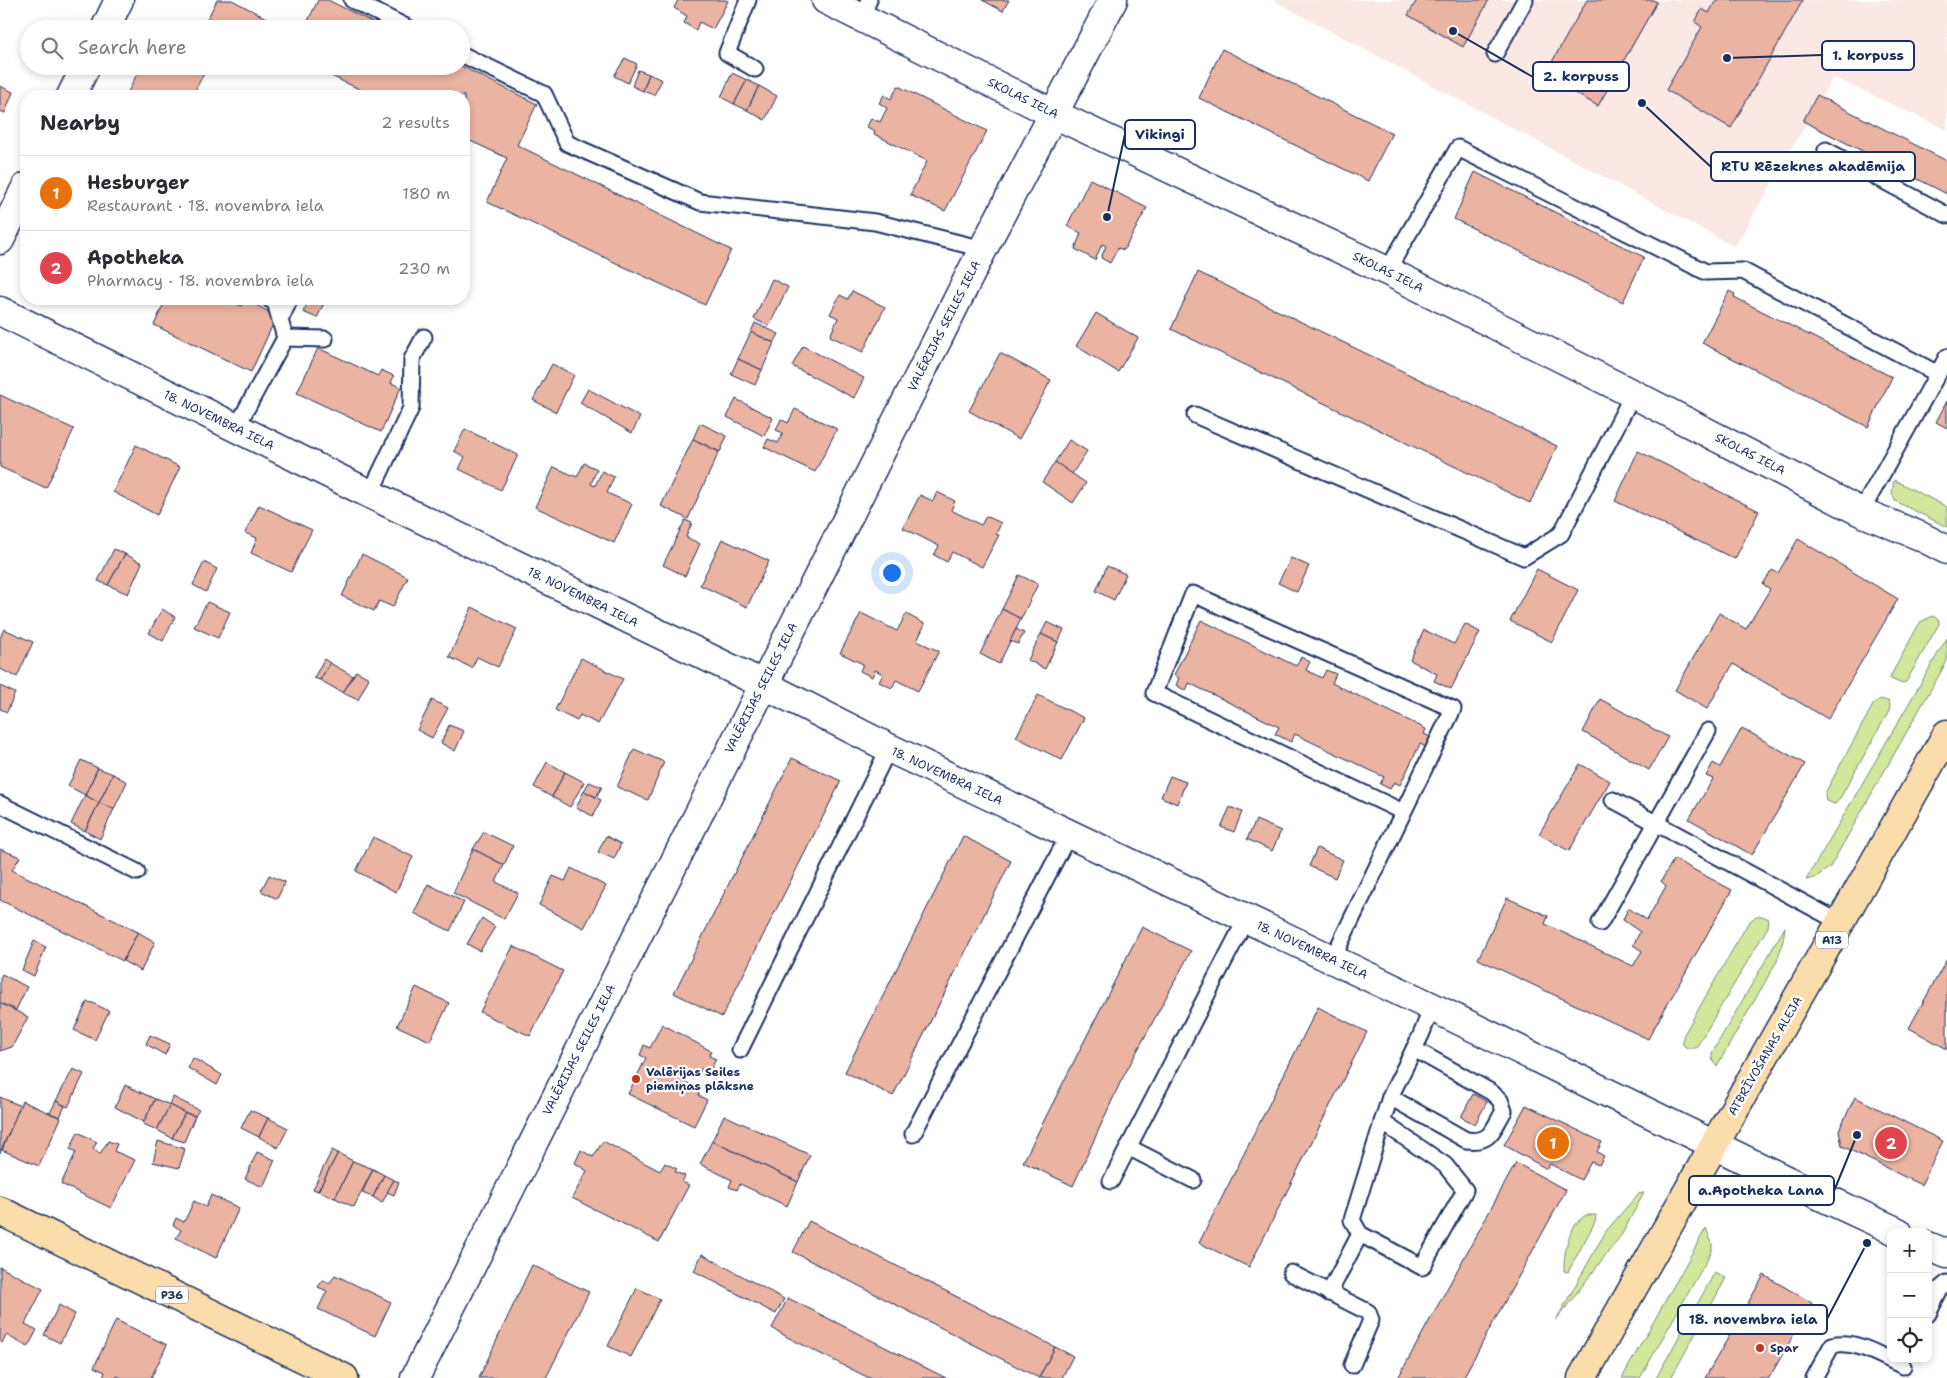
<!DOCTYPE html>
<meta charset="utf-8">
<style>
body{margin:0;font-family:"Shantell Sans",sans-serif;background:#f2f2f3;color:#2b2b33}
.controls{position:absolute;right:15px;bottom:15px;display:grid;overflow:hidden;border-radius:10px;box-shadow:0 2px 8px #0003}
.controls button{width:45px;height:45px;display:grid;place-items:center;padding:0;border:0;border-bottom:1px solid #e1e1e2;background:#fff;color:#2b2b33;font:25px sans-serif}
.you{position:absolute;left:891px;top:572px;width:18px;height:18px;margin:-12px;border:4px solid #fff;border-radius:50%;background:#1a73e8;box-shadow:0 0 0 8px #1a73e833}
.badge{display:grid;place-items:center;width:32px;height:32px;border-radius:50%;background:#db2777;color:#fff;font-size:16px;font-weight:700}
.pin{position:absolute;translate:-50% -50%;border:2px solid #fff;box-shadow:0 1px 5px #0006}
.list{margin:0;padding:0;list-style:none}
h2{display:flex;justify-content:space-between;align-items:center;height:65px;margin:0;padding:0 20px;font-size:21px}
h2 small{font-size:16px;font-weight:400;color:#7c7c81}
.list li{display:grid;grid-template-columns:32px 1fr auto;gap:15px;align-items:center;box-sizing:border-box;height:75px;padding:0 20px;border-top:1px solid #e1e1e2}
.list b{display:block;font-size:19px;white-space:nowrap}
.list p{margin:0;font-size:16px;white-space:nowrap;color:#7c7c81}
.list em{font-size:16px;font-style:normal;color:#7c7c81}
.icon{flex:none;width:28px;height:28px;fill:none;stroke:currentColor;stroke-width:2;stroke-linecap:round;stroke-linejoin:round}
.map{position:relative;flex:none;width:1947px;height:1378px;overflow:hidden}
.search{position:absolute;background:#fff;box-shadow:0 2px 8px #0003;left:20px;top:20px;width:450px;height:55px;display:flex;align-items:center;gap:12px;box-sizing:border-box;padding:0 18px;border-radius:28px;color:#7c7c81;font-size:19px}
.panel{position:absolute;background:#fff;box-shadow:0 2px 8px #0003;left:20px;top:90px;width:450px;height:215px;border-radius:20px}
.map>svg:first-child{display:block}
</style>
<div class="map">
<svg width="1947" height="1378" viewBox="0 0 1947 1378">
<rect width="100%" height="100%" fill="#fff"/>
<filter id="ink" filterUnits="userSpaceOnUse"><feTurbulence type="fractalNoise" baseFrequency=".02" numOctaves="2"/><feDisplacementMap in="SourceGraphic" scale="10" xChannelSelector="R" yChannelSelector="G"/><feConvolveMatrix kernelMatrix="1 2 1 2 8 2 1 2 1" color-interpolation-filters="sRGB"/></filter>
<g filter="url(#ink)">
<path fill="#f9e8e3" d="M1273,0H1947V130L1833,77L1735,247Z"/>
<g fill="#d2e79b" stroke="#768b7c">
<path d="M1894,480L1947,507V527L1895,501L1892,493Z"/>
<path d="M1933,616L1939,620V624L1906,682L1902,684L1891,679L1890,677L1919,624L1922,621Z"/>
<path d="M1947,638V661L1830,867L1815,878L1806,880Z"/>
<path d="M1880,699L1888,701L1890,706L1889,711L1839,800L1835,804L1826,801L1825,793L1873,705Z"/>
<path d="M1756,916H1762L1769,919L1768,927L1696,1048H1687L1683,1045V1036L1748,923Z"/>
<path d="M1785,927L1783,941L1777,961L1717,1066L1712,1059V1053Z"/>
<path d="M1644,1193L1622,1234L1556,1320L1606,1231L1638,1194Z"/>
<path d="M1586,1215H1596L1595,1222L1568,1272L1564,1271C1564,1250 1568,1226 1586,1215Z"/>
<path d="M1706,1228L1712,1243V1251L1640,1378H1622Z"/>
<path d="M1715,1272L1726,1278L1671,1378H1656Z"/>
</g>
<g fill="#ebb3a1" stroke="#1b2f5e">
<path d="M217,0H232L285,28L209,29L204,25Z"/>
<path d="M318,0H328L386,29H304Z"/>
<path d="M678,0H726L728,1L713,29L699,22L696,30L684,23L687,16L674,8Z"/>
<path d="M982,0H1009L1003,11Z"/>
<path d="M1417,0H1489L1463,47L1408,15Z"/>
<path d="M1587,0H1653L1657,2L1598,106L1544,76Z"/>
<path d="M1716,0H1803L1731,128L1666,90L1702,27L1695,22L1702,9L1709,13Z"/>
<path d="M1222,49L1392,133L1368,181L1199,98Z"/>
<path d="M625,58L637,64L628,83L614,76Z"/>
<path d="M141,66H208L192,96H126Z"/>
<path d="M310,66H461L537,104L517,145L731,250L705,305L487,202L507,158L464,138V96H374Z"/>
<path d="M638,70L649,74L643,91L632,86Z"/>
<path d="M732,73L747,80L734,104L721,97Z"/>
<path d="M649,74L662,80L654,95L643,91Z"/>
<path d="M747,80L759,86L747,110L734,104Z"/>
<path d="M0,86L13,92L5,113L0,111Z"/>
<path d="M759,86L777,96L765,120L747,110Z"/>
<path d="M898,86L987,131L945,211L910,195L927,161L874,134L875,131L867,127L871,118L880,122L887,108L879,103L884,95L891,99Z"/>
<path d="M1817,95L1947,161V194L1803,121Z"/>
<path d="M1475,172L1644,257L1623,302L1454,219Z"/>
<path d="M1090,179L1147,208L1124,250L1118,248L1110,263L1101,258L1106,246L1102,244L1095,260L1075,249L1081,233L1067,226Z"/>
<path d="M1198,272L1557,446L1530,503L1171,329Z"/>
<path d="M772,279L788,287L769,326L754,319Z"/>
<path d="M852,291L885,307L863,352L830,336L838,318L830,314L840,295L848,299Z"/>
<path d="M1729,291L1735,294L1734,297L1892,377L1868,427L1702,343Z"/>
<path d="M166,299H224L242,306L246,299H256L254,304L273,314L270,321L274,322L251,372L154,325Z"/>
<path d="M310,299H326L317,318L303,312Z"/>
<path d="M1096,313L1138,338L1118,372L1076,346Z"/>
<path d="M755,323L779,334L774,343L751,332Z"/>
<path d="M751,332L774,343L762,370L738,359Z"/>
<path d="M803,346L864,378L854,398L792,366Z"/>
<path d="M318,348L378,376L381,370L394,376L391,383L401,387L381,432L297,393Z"/>
<path d="M1000,353L1051,380L1019,439L969,411Z"/>
<path d="M738,359L762,370L755,385L731,374Z"/>
<path d="M552,364L574,375L556,412L533,400Z"/>
<path d="M588,389L640,417L632,433L580,403Z"/>
<path d="M0,395L74,429L46,488L0,467Z"/>
<path d="M736,399L773,418L764,436L727,417Z"/>
<path d="M1947,401V428L1936,422Z"/>
<path d="M795,409L837,429L815,472L764,447L768,439L778,443L783,433L776,430L781,419L788,423Z"/>
<path d="M700,423L727,436L720,452L693,439Z"/>
<path d="M465,429L518,455L501,490L459,469L465,457L454,451Z"/>
<path d="M693,439L719,452L688,519L661,506Z"/>
<path d="M1069,440L1087,451L1072,474L1055,462Z"/>
<path d="M136,445L180,467L157,515L113,492Z"/>
<path d="M1638,451L1759,511L1735,559L1615,501Z"/>
<path d="M1055,462L1086,483L1073,503L1042,482Z"/>
<path d="M584,463L597,469L591,484L595,486L602,471L614,477L607,493L632,504L614,543L535,507L554,467L577,477Z"/>
<path d="M937,492L955,501L951,510L981,525L986,516L1001,523L996,534L999,535L982,567L952,552L947,562L934,555L939,546L903,528L920,495L933,501Z"/>
<path d="M259,505L312,530L291,572L251,553L257,538L245,533Z"/>
<path d="M685,520L692,523L686,537L700,544L685,576L663,565Z"/>
<path d="M722,539L769,561L747,607L700,585Z"/>
<path d="M1798,539L1898,599L1828,719L1733,664L1707,709L1675,690L1719,613L1746,629L1770,589L1763,584L1772,570L1778,573Z"/>
<path d="M114,549L125,554L108,585L98,581Z"/>
<path d="M125,554L142,563L128,594L108,585Z"/>
<path d="M362,554L408,577L393,607L379,601L374,611L342,596Z"/>
<path d="M1291,558L1309,566L1297,592L1278,583Z"/>
<path d="M204,562L217,569L206,592L193,585Z"/>
<path d="M1107,566L1126,574L1114,600L1096,591Z"/>
<path d="M1537,569L1578,590L1552,642L1510,621Z"/>
<path d="M1019,575L1038,584L1021,619L1002,609Z"/>
<path d="M207,602L230,612L218,638L194,627Z"/>
<path d="M472,607L517,629L498,667L477,657L472,668L449,657Z"/>
<path d="M162,609L175,617L163,641L149,633Z"/>
<path d="M1002,609L1021,619L999,664L980,654Z"/>
<path d="M861,613L897,631L906,614L925,624L917,641L939,651L918,691L896,680L892,688L879,682L883,674L875,670L872,677L860,671L863,664L840,653Z"/>
<path d="M1201,620L1296,666L1301,657L1310,662L1306,670L1322,678L1326,670L1336,674L1332,683L1426,729L1424,734L1431,737L1426,747L1420,744L1400,785L1394,782L1390,789L1380,784L1384,777L1295,734L1291,742L1275,734L1279,727L1189,683L1186,691L1176,685L1179,678L1174,675Z"/>
<path d="M1047,622L1064,630L1058,642L1041,634Z"/>
<path d="M1465,624L1480,632L1451,689L1434,681L1437,674L1410,660L1424,630L1454,644Z"/>
<path d="M4,629L33,642L17,677L0,669V638Z"/>
<path d="M1016,629L1024,633L1018,644L1010,641Z"/>
<path d="M1041,634L1058,642L1045,669L1028,660Z"/>
<path d="M581,658L623,679L598,724L580,715L577,721L555,710Z"/>
<path d="M324,659L330,663L320,680L314,678Z"/>
<path d="M330,663L353,676L343,693L320,680Z"/>
<path d="M356,671L369,678L358,700L343,693Z"/>
<path d="M0,686L15,693L7,712L0,709Z"/>
<path d="M1038,695L1084,718L1062,760L1016,737Z"/>
<path d="M1600,699L1668,737L1649,770L1583,732Z"/>
<path d="M432,700L448,708L432,738L417,730Z"/>
<path d="M449,725L464,731L455,751L441,743Z"/>
<path d="M1742,728L1805,764L1752,855L1689,819L1713,779L1706,776L1713,763L1720,767Z"/>
<path d="M634,749L664,762L648,800L617,787Z"/>
<path d="M792,758L841,781L722,1017L674,993Z"/>
<path d="M81,760L98,768L85,795L68,786Z"/>
<path d="M547,762L565,772L552,797L534,787Z"/>
<path d="M1580,764L1610,781L1569,851L1539,834Z"/>
<path d="M98,768L113,774L99,803L85,795Z"/>
<path d="M565,772L584,782L570,807L552,797Z"/>
<path d="M113,774L127,782L114,809L99,803Z"/>
<path d="M1170,776L1186,782L1177,804L1161,797Z"/>
<path d="M589,782L602,787L596,797L584,791Z"/>
<path d="M584,791L601,800L593,816L576,808Z"/>
<path d="M85,795L99,803L85,831L71,824Z"/>
<path d="M99,803L114,809L100,839L85,831Z"/>
<path d="M1230,807L1242,812L1234,832L1221,827Z"/>
<path d="M1256,820L1281,831L1272,851L1247,839Z"/>
<path d="M484,832L513,846L504,865L473,849Z"/>
<path d="M606,836L621,844L614,859L598,852Z"/>
<path d="M963,836L1011,861L893,1096L845,1072Z"/>
<path d="M373,837L413,857L396,892L356,871Z"/>
<path d="M1317,848L1343,860L1335,878L1309,866Z"/>
<path d="M0,849L20,857L12,870L138,932L123,961L0,900Z"/>
<path d="M473,849L504,865L496,882L518,893L504,919L453,893Z"/>
<path d="M1674,859L1732,890L1648,1039L1478,959L1507,898L1548,916L1545,924L1633,966L1642,951L1633,945L1640,932L1623,920L1628,908L1647,920L1666,886L1661,881Z"/>
<path d="M571,868L606,886L584,928L539,905L553,876L565,881Z"/>
<path d="M269,875L285,882L277,899L261,891Z"/>
<path d="M428,884L464,902L450,931L414,913Z"/>
<path d="M482,918L495,927L480,951L467,944Z"/>
<path d="M1142,927L1191,951L1120,1083L1073,1186L1023,1162Z"/>
<path d="M138,932L155,942L141,971L123,961Z"/>
<path d="M34,941L46,947L34,976L22,970Z"/>
<path d="M513,946L563,971L530,1036L480,1012Z"/>
<path d="M1947,959V1049L1909,1028Z"/>
<path d="M2,974L27,987L16,1010L0,1003V978Z"/>
<path d="M416,987L449,1003L430,1041L397,1026Z"/>
<path d="M87,1002L93,1003L109,1011L95,1040L74,1030Z"/>
<path d="M0,1003L28,1017L12,1047L0,1051Z"/>
<path d="M1318,1007L1367,1032L1249,1267L1199,1243Z"/>
<path d="M662,1024L711,1051L709,1056L716,1059L710,1071L702,1068L698,1076L689,1071L684,1081L700,1090L698,1095L707,1100L694,1126L628,1094L646,1058L640,1055L644,1045L650,1048Z"/>
<path d="M150,1035L170,1044L165,1055L146,1044Z"/>
<path d="M193,1058L222,1075L217,1085L188,1068Z"/>
<path d="M73,1069L84,1074L68,1107L56,1101Z"/>
<path d="M125,1085L155,1099L144,1122L115,1107Z"/>
<path d="M1473,1094L1487,1102L1475,1124L1461,1117Z"/>
<path d="M0,1097L21,1106L0,1153Z"/>
<path d="M173,1097L199,1110L195,1116L185,1113L170,1105Z"/>
<path d="M1855,1097L1943,1141L1921,1185L1842,1146L1839,1130Z"/>
<path d="M155,1099L170,1105L157,1130L143,1124Z"/>
<path d="M22,1101L61,1118L39,1166L2,1150Z"/>
<path d="M56,1101L65,1106L60,1117L50,1113Z"/>
<path d="M170,1105L185,1113L172,1138L157,1130Z"/>
<path d="M1526,1105L1602,1142L1597,1152L1604,1156L1599,1165L1591,1162L1581,1180L1550,1164L1547,1169L1504,1145Z"/>
<path d="M250,1110L268,1118L259,1137L241,1128Z"/>
<path d="M185,1113L195,1116L184,1142L172,1138Z"/>
<path d="M724,1115L810,1155L798,1182L712,1141Z"/>
<path d="M268,1118L288,1128L278,1148L259,1137Z"/>
<path d="M78,1132L97,1142L93,1149L100,1154L108,1141L117,1144L114,1151L135,1160L111,1208L61,1184L76,1152L70,1149Z"/>
<path d="M158,1141L185,1149L179,1168L153,1162Z"/>
<path d="M603,1141L660,1171L665,1163L677,1169L675,1172L685,1176L682,1182L689,1185L659,1242L572,1198L587,1171L575,1163L581,1150L593,1157Z"/>
<path d="M712,1141L798,1182L787,1206L740,1184L737,1190L729,1187L732,1180L700,1164Z"/>
<path d="M332,1150L338,1153L318,1191L313,1189Z"/>
<path d="M257,1152L275,1160L263,1187L245,1179Z"/>
<path d="M338,1153L353,1161L335,1198L318,1191Z"/>
<path d="M353,1161L373,1169L354,1207L335,1198Z"/>
<path d="M1516,1163L1566,1190L1463,1378H1398Z"/>
<path d="M373,1169L384,1175L373,1197L362,1193Z"/>
<path d="M384,1175L394,1180L382,1203L373,1197Z"/>
<path d="M394,1180L399,1182L394,1195L387,1192Z"/>
<path d="M211,1195L239,1208L216,1258L176,1238L181,1230L173,1225L176,1218L184,1222L194,1201L206,1207Z"/>
<path d="M809,1221L1055,1347L1039,1378L793,1252Z"/>
<path d="M702,1254L784,1299L776,1314L694,1271Z"/>
<path d="M532,1265L589,1292L546,1378H479Z"/>
<path d="M0,1267L43,1289L25,1324L37,1330L28,1347L6,1335L2,1343L0,1342Z"/>
<path d="M335,1275L391,1302L375,1336L318,1309L327,1291L318,1287L323,1280L330,1283Z"/>
<path d="M1764,1275L1812,1303L1769,1378H1705Z"/>
<path d="M637,1288L660,1299L631,1357L608,1346Z"/>
<path d="M788,1298L946,1378H869L787,1337L772,1328Z"/>
<path d="M59,1305L75,1314L60,1343L44,1335Z"/>
<path d="M116,1320L167,1345L151,1378H122L117,1376L116,1378H103L105,1372L94,1367Z"/>
<path d="M1055,1347L1073,1356L1062,1378H1039Z"/>
</g>
<g fill="none" stroke-linecap="round" stroke-linejoin="round">
<g stroke="#1b2f5e" stroke-width="19">
<g id="service">
<path d="M352,0L410,29"/>
<path d="M748,0L727,53L755,69"/>
<path d="M861,17L869,0"/>
<path d="M461,54L544,94L567,143L700,202L875,222L983,249"/>
<path d="M1495,54L1525,0"/>
<path d="M1826,150L1947,215"/>
<path d="M1387,271L1458,148L1706,272L1743,271L1938,374"/>
<path d="M269,299L275,302L285,338"/>
<path d="M281,318L290,299"/>
<path d="M1195,415L1524,557L1561,534L1633,394"/>
<path d="M236,428L285,338L325,339"/>
<path d="M370,494L411,408L412,359L424,337"/>
<path d="M1861,512L1947,357"/>
<path d="M1613,800L1841,923"/>
<path d="M0,804L137,872"/>
<path d="M1600,923L1708,731"/>
<path d="M1332,960L1453,709L1193,594L1154,693L1403,812"/>
<path d="M740,1050L889,748"/>
<path d="M1390,1097L1466,1140C1492,1143 1492,1130 1504,1111L1500,1100L1491,1092L1414,1049"/>
<path d="M913,1134L1069,834"/>
<path d="M1128,1147L1193,1180"/>
<path d="M1111,1181L1246,919"/>
<path d="M1360,1234L1422,1267L1465,1190L1445,1165L1382,1122"/>
<path d="M1291,1273L1368,1312L1371,1320L1352,1365"/>
<path d="M1329,1293L1360,1234L1352,1220L1390,1097L1421,1035L1432,1007"/>
<path d="M1928,1314L1941,1288L1947,1283"/>
<path d="M1814,1378L1832,1345C1856,1339 1882,1357 1903,1366"/>
</g>
</g>
<g stroke="#1b2f5e" stroke-width="31">
<g id="minor">
<path d="M826,0L1054,114L1387,271L1633,394L1861,512L1920,536L1947,550"/>
<path d="M105,29L119,0"/>
<path d="M71,96L86,66"/>
<path d="M0,240L26,187"/>
<path d="M0,311L370,494L763,684L889,748L1432,1007L1784,1179L1898,1232"/>
<path d="M1928,1246L1947,1254"/>
<path d="M415,1378L983,249L1113,0"/>
</g>
</g>
<g stroke="#1b2f5e" stroke-width="31">
<g id="primary">
<path d="M0,1211L344,1378"/>
<path d="M1582,1378L1947,734"/>
</g>
</g>
<use href="#service" stroke="#fff" stroke-width="15"/>
<use href="#minor" stroke="#fff" stroke-width="28"/>
<use href="#primary" stroke="#fbddab" stroke-width="28"/>
</g>
</g>
<g fill="#c8321e" stroke="#fff" stroke-width="2">
<circle cx="636" cy="1079" r="5"/>
<circle cx="1760" cy="1348" r="5"/>
</g>
<g text-anchor="middle" dominant-baseline="central" stroke-width="4.5" stroke-linejoin="round" paint-order="stroke">
<g fill="#fff" stroke="#5f6d8e" stroke-width="1">
<rect x="1816" y="931.5" width="32" height="17" rx="4"/>
<rect x="156" y="1286.5" width="32" height="17" rx="4"/>
</g>
<g font-size="11" font-weight="bold" fill="#1b2f5e">
<text x="1832" y="940">A13</text>
<text x="172" y="1295">P36</text>
</g>
<g font-size="12" fill="#1b2f5e" stroke="#fff">
<text transform="translate(1023 98) rotate(26)">SKOLAS IELA</text>
<text transform="translate(1388 272) rotate(26)">SKOLAS IELA</text>
<text transform="translate(944 326) rotate(-63)">VALĒRIJAS SEILES IELA</text>
<text transform="translate(219 420) rotate(26)">18. NOVEMBRA IELA</text>
<text transform="translate(1750 454) rotate(27)">SKOLAS IELA</text>
<text transform="translate(583 597) rotate(26)">18. NOVEMBRA IELA</text>
<text transform="translate(761 688) rotate(-63)">VALĒRIJAS SEILES IELA</text>
<text transform="translate(947 776) rotate(25)">18. NOVEMBRA IELA</text>
<text transform="translate(1312 950) rotate(25)">18. NOVEMBRA IELA</text>
<text transform="translate(579 1050) rotate(-63)">VALĒRIJAS SEILES IELA</text>
<text transform="translate(1765 1056) rotate(-60)">ATBRĪVOŠANAS ALEJA</text>
</g>
<g font-size="12" font-weight="bold" fill="#1b2f5e" stroke="#fff" text-anchor="start">
<text x="646" y="1072">Valērijas Seiles<tspan x="646" dy="14">piemiņas plāksne</tspan></text>
<text x="1770" y="1348">Spar</text>
</g>
</g>
<path fill="none" stroke="#1b2f5e" stroke-width="2" d="M1727 58L1822 55M1453 31L1533 77M1107 217L1125 134M1642 103L1711 167M1857 1135L1834 1191M1867 1243L1827 1319"/>
<g fill="#1b2f5e" stroke="#fff" stroke-width="2">
<circle cx="1727" cy="58" r="5"/>
<circle cx="1453" cy="31" r="5"/>
<circle cx="1107" cy="217" r="5"/>
<circle cx="1642" cy="103" r="5"/>
<circle cx="1857" cy="1135" r="5"/>
<circle cx="1867" cy="1243" r="5"/>
</g>
<g fill="#fff" stroke="#1b2f5e" stroke-width="2">
<rect x="1822" y="41" width="92" height="29" rx="5"/>
<rect x="1533" y="62" width="96" height="29" rx="5"/>
<rect x="1125" y="120" width="70" height="29" rx="5"/>
<rect x="1711" y="152" width="204" height="29" rx="5"/>
<rect x="1689" y="1176" width="145" height="29" rx="5"/>
<rect x="1678" y="1305" width="149" height="29" rx="5"/>
</g>
<g font-size="14" text-anchor="middle" font-weight="bold" fill="#1b2f5e">
<text x="1868" y="60">1. korpuss</text>
<text x="1581" y="81">2. korpuss</text>
<text x="1160" y="139">Vikingi</text>
<text x="1813" y="171">RTU Rēzeknes akadēmija</text>
<text x="1761" y="1195">a.Apotheka Lana</text>
<text x="1753" y="1324">18. novembra iela</text>
</g>
</svg>
<div class="controls">
<button>+</button>
<button>−</button>
<button><svg class="icon" aria-label="locate" viewBox="0 0 24 24"><circle cx="12" cy="12" r="6"/><path d="M12 2v4M12 18v4M2 12h4M18 12h4"/></svg></button>
</div>
<div class="you"></div>
<div class="pin badge" style="left:1553px;top:1143px;background:#e8710a">1</div>
<div class="pin badge" style="left:1891px;top:1143px;background:#e0444e">2</div>
<div class="search"><svg class="icon" aria-label="search" viewBox="0 0 24 24"><circle cx="10" cy="10" r="6"/><path d="M15 15l6 6"/></svg>Search here</div>
<section class="panel">
<h2>Nearby<small>2 results</small></h2>
<ul class="list">
<li><span class="badge" style="background:#e8710a">1</span><div><b>Hesburger</b><p>Restaurant · 18. novembra iela</p></div><em>180 m</em></li>
<li><span class="badge" style="background:#e0444e">2</span><div><b>Apotheka</b><p>Pharmacy · 18. novembra iela</p></div><em>230 m</em></li>
</ul>
</section>
</div>
